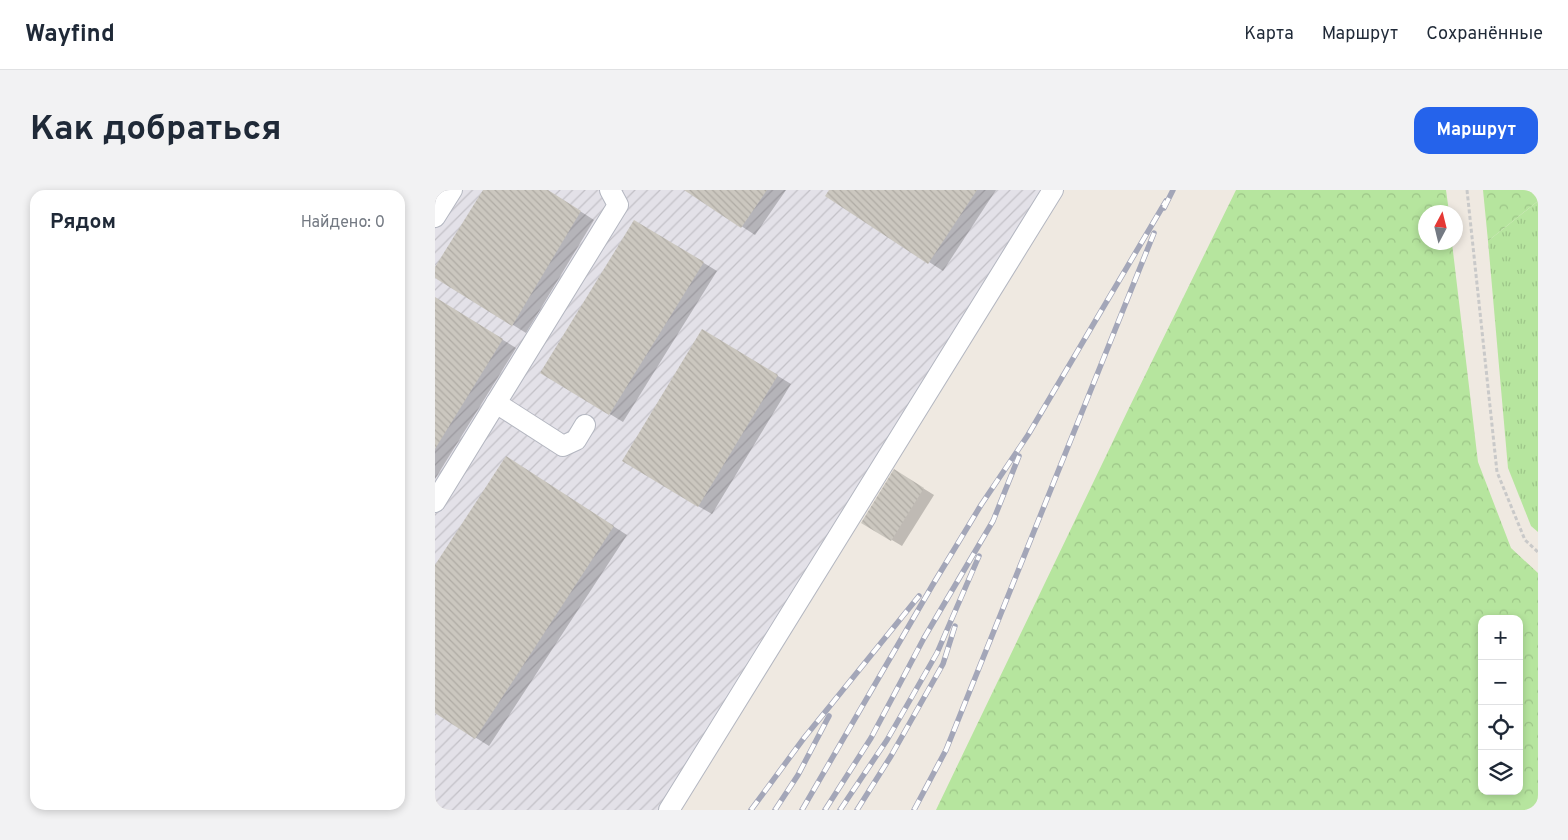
<!DOCTYPE html>
<html lang="ru">
<meta charset="utf-8">
<style>
body{margin:0;font-family:Overpass,sans-serif;background:#f2f2f3;color:#1f2937}
.controls{position:absolute;right:15px;bottom:15px;display:grid;overflow:hidden;border-radius:10px;box-shadow:0 2px 8px #0003}
.controls button{width:45px;height:45px;display:grid;place-items:center;padding:0;border:0;border-bottom:1px solid #e0e1e3;background:#fff;color:#1f2937;font:25px sans-serif}
.compass{position:absolute;left:983px;top:15px;width:45px;height:45px;border-radius:50%;background:#fff;box-shadow:0 2px 8px #0003;rotate:7deg}
.list{margin:0;padding:0;list-style:none}
h2{display:flex;justify-content:space-between;align-items:center;height:65px;margin:0;padding:0 20px;font-size:21px}
h2 small{font-size:16px;font-weight:400;color:#747a83}
.icon{flex:none;width:28px;height:28px;fill:none;stroke:currentColor;stroke-width:2;stroke-linecap:round;stroke-linejoin:round}
.map{position:relative;flex:none;width:1103px;height:620px;overflow:hidden;border-radius:15px}
header{display:flex;align-items:center;gap:30px;box-sizing:border-box;height:70px;padding:0 25px;background:#fff;border-bottom:1px solid #e0e1e3}
header strong{font-size:24px}
nav{display:flex;gap:28px;margin-inline-start:auto;font-size:18px}
.intro{display:flex;align-items:center;justify-content:space-between;box-sizing:border-box;height:120px;padding:0 30px}
h1{margin:0;font-size:35px}
.button{padding:12px 22px;border-radius:15px;background:#2563eb;color:#fff;font-size:18px;font-weight:700}
main{display:flex;gap:30px;padding:0 30px}
aside{flex:1;background:#fff;border-radius:15px;box-shadow:0 2px 8px #0003}
.map>svg:first-child{display:block}
</style>
<header>
<strong>Wayfind</strong>
<nav><a>Карта</a><a>Маршрут</a><a>Сохранённые</a></nav>
</header>
<div class="intro"><h1>Как добраться</h1><a class="button">Маршрут</a></div>
<main>
<aside>
<h2>Рядом<small>Найдено: 0</small></h2>
<ul class="list">
</ul>
</aside>
<div class="map">
<svg width="1103" height="620" viewBox="0 0 1103 620">
<defs>
<pattern id="industrial-furrows" width="10" height="10" patternUnits="userSpaceOnUse" patternTransform="scale(1.25)"><rect width="10" height="10" fill="#e3e1e8"/><path d="M-1 1l2-2M0 10L10 0M9 11l2-2" fill="none" stroke="#c3c1c7"/></pattern>
<pattern id="grass-tufts" width="24" height="20" patternUnits="userSpaceOnUse" patternTransform="scale(1.25)"><rect width="24" height="20" fill="#b6e59e"/><path d="M3 7l-1-3M5 7V3M7 7l1-3M15 17l-1-3M17 17v-4M19 17l1-3" fill="none" stroke="#9dc588"/></pattern>
<pattern id="forest-crowns" width="20" height="18" patternUnits="userSpaceOnUse" patternTransform="scale(1.25)"><rect width="20" height="18" fill="#b6e59e"/><path d="M2 6a3 3 0 1 1 6 0M12 15a3 3 0 1 1 6 0" fill="none" stroke="#9dc588"/></pattern>
<pattern id="building-back-hatch" width="6" height="6" patternUnits="userSpaceOnUse" patternTransform="scale(1.25)"><rect width="6" height="6" fill="#cbc7bf"/><path d="M-1 5l2 2M0 0l6 6M5-1l2 2" fill="none" stroke="#afaba4"/></pattern>
</defs>
<rect width="100%" height="100%" fill="#efe9e1"/>
<path fill="url(#industrial-furrows)" d="M0,0H629L510,176L240,620H0Z"/>
<path fill="url(#grass-tufts)" d="M1103,11V342L1096,336L1073,278L1053,51Z"/>
<g fill="url(#forest-crowns)" fill-rule="evenodd">
<path d="M801,0H1011L1014,22H991V52L1017,53L1043,272L1076,358L1103,383V620H501L693,220ZM1047,429H1084V601H1047Z"/>
<path d="M1048,0H1103V11L1053,51Z"/>
</g>
<g fill="#0003">
<path d="M49,0H112L159,30L91,143L0,86V80Z"/>
<path d="M251,0H351L320,45Z"/>
<path d="M396,0H561L508,81L392,6Z"/>
<path d="M213,39L282,81L188,232L106,182Z"/>
<path d="M0,108L81,158L0,289Z"/>
<path d="M281,148L356,194L277,324L263,316Z"/>
<path d="M85,276L192,345L54,556L0,522V377Z"/>
<path d="M470,287L499,305L467,356L427,332Z"/>
</g>
<g fill="url(#building-back-hatch)">
<path d="M48,0H113L146,21L77,136L0,88V77Z"/>
<path d="M249,0H332L306,38Z"/>
<path d="M394,0H542L493,74L390,6Z"/>
<path d="M199,30L269,72L174,225L105,183Z"/>
<path d="M0,107L68,149L0,259Z"/>
<path d="M267,139L343,185L263,317L187,271Z"/>
<path d="M71,266L179,336L40,549L0,523V375Z"/>
<path d="M459,279L489,298L456,351L426,333Z"/>
</g>
<g fill="none" stroke-linecap="round" stroke-linejoin="round">
<g stroke="#b4b7c1" stroke-width="22">
<g id="minor">
<path d="M0,27L17,0"/>
<path d="M61,213L128,256L141,250L150,235"/>
<path d="M0,312L183,15L175,0"/>
<path d="M234,620L618,0"/>
</g>
</g>
<path stroke="#c9c9c9" stroke-width="3" stroke-dasharray="4 2.5" stroke-linecap="butt" d="M1032,0L1062,282L1090,350L1103,362"/>
<use href="#minor" stroke="#fff" stroke-width="20"/>
<g stroke="#a3a6b8" stroke-width="5.5">
<g id="rail">
<path d="M729,18L738,0"/>
<path d="M316,620L369,548L484,406"/>
<path d="M340,620L363,585L394,526"/>
<path d="M367,620L497,396L546,315L593,245L731,11"/>
<path d="M390,620L436,548L489,448L558,331L584,266"/>
<path d="M405,620L452,550L502,463L544,366"/>
<path d="M422,620L456,566L508,474L520,436"/>
<path d="M479,620L511,560L719,43"/>
</g>
</g>
<use href="#rail" stroke="#fff" stroke-width="4" stroke-dasharray="11" stroke-linecap="butt"/>
</g>
</svg>
<div class="controls">
<button>+</button>
<button>−</button>
<button><svg class="icon" aria-label="locate" viewBox="0 0 24 24"><circle cx="12" cy="12" r="6"/><path d="M12 2v4M12 18v4M2 12h4M18 12h4"/></svg></button>
<button><svg class="icon" aria-label="layers" viewBox="0 0 24 24"><path d="M12 4l9 5-9 5-9-5zM3 14l9 5 9-5"/></svg></button>
</div>
<svg class="compass" viewBox="-18 -18 36 36"><path d="M0-13l5 13h-10z" fill="#e53935"/><path d="M0 13l5-13h-10z" fill="#747a83"/></svg>
</div>
</main>
